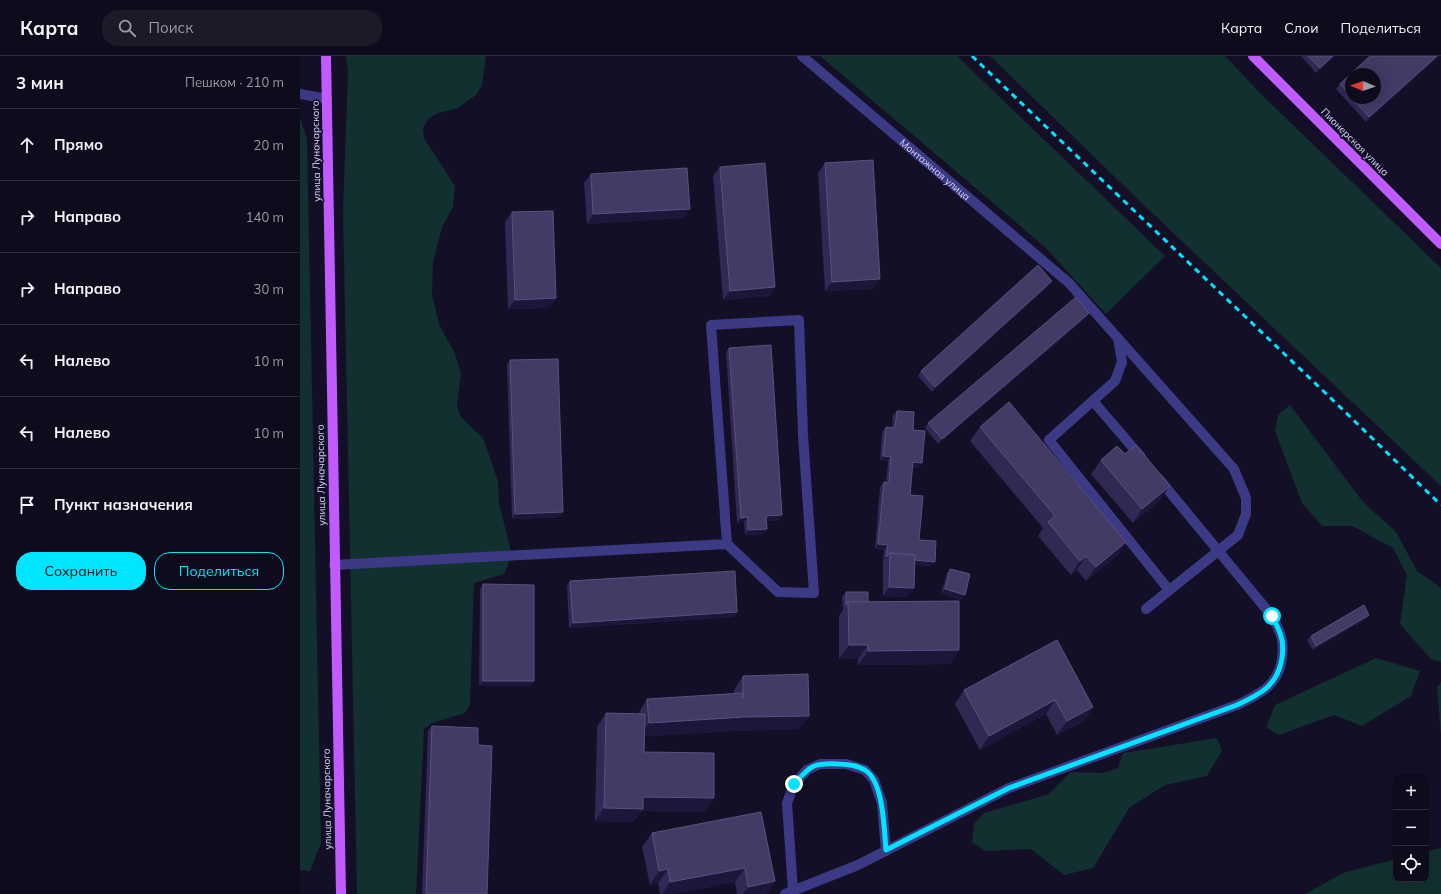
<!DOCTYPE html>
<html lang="ru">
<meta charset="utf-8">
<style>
body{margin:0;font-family:Mulish,sans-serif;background:#1c1929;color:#f1f3f6}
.controls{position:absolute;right:12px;bottom:12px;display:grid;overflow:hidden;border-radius:8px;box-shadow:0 4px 16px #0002}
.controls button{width:36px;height:36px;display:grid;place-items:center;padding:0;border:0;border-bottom:1px solid #2e2b3b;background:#0e0b1c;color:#f1f3f6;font:20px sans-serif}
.compass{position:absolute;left:1045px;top:12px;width:36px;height:36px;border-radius:50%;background:#0e0b1c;box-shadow:0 4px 16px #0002;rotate:272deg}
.stop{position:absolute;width:12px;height:12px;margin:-9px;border:3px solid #00e5ff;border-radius:50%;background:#fff}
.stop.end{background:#00e5ff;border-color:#fff;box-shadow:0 1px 4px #0008}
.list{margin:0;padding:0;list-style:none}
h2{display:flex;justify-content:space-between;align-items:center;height:52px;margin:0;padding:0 16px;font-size:17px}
h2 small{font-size:13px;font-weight:400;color:#9b9ba3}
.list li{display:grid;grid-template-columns:26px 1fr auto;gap:12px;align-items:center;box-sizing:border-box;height:72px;padding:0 16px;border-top:1px solid #2e2b3b}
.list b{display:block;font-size:15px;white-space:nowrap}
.list em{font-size:13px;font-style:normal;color:#9b9ba3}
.actions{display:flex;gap:8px;padding:12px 16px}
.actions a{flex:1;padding:9px 0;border:1px solid #00e5ff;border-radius:16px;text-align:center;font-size:14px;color:#00e5ff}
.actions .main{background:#00e5ff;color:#111}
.icon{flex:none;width:22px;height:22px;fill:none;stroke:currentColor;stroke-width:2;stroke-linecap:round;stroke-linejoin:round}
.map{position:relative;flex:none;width:1141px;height:838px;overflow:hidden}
header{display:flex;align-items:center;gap:24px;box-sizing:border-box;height:56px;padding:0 20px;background:#0e0b1c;border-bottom:1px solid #2e2b3b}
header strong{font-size:19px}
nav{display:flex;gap:22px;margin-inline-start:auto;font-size:14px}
.search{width:280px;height:36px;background:#1c1929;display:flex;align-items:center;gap:10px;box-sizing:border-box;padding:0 14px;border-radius:16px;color:#9b9ba3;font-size:15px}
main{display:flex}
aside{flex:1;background:#0e0b1c}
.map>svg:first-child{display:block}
</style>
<header>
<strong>Карта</strong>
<div class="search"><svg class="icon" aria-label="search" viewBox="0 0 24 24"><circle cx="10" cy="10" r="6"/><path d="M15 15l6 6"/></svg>Поиск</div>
<nav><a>Карта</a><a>Слои</a><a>Поделиться</a></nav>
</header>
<main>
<aside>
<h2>3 мин<small>Пешком · 210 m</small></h2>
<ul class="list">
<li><svg class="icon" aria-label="ahead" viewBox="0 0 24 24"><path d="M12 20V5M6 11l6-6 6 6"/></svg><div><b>Прямо</b></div><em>20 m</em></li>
<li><svg class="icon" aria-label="right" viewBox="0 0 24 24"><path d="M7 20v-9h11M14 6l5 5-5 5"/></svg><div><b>Направо</b></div><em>140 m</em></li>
<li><svg class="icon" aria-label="right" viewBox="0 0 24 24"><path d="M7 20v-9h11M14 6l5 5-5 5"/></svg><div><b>Направо</b></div><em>30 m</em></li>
<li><svg class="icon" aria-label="left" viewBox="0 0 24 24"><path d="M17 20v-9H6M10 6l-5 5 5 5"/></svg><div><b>Налево</b></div><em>10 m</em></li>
<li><svg class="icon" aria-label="left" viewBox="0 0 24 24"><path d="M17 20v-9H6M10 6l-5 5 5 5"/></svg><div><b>Налево</b></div><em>10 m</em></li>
<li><svg class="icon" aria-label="arrive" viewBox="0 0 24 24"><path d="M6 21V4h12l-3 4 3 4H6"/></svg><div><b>Пункт назначения</b></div></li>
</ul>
<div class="actions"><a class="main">Сохранить</a><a>Поделиться</a></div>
</aside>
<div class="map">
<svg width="1141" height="838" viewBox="0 0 1141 838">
<rect width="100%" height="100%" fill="#130f26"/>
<g fill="#12302f">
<path d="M46,0H186L182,29L176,39L158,52L138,57L129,62L123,72L124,82L155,130L153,151L142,171L133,206L132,238L139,268L155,298L161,318L157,349L160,360L183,382L198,425L199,447L212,500L204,518L174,527L170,648L165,657L132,667L124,673L116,838H57V837L43,155L48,15Z"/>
<path d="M520,0H657L865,200L806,258L745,191Z"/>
<path d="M690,0H925L964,41L1141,212V430L850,155Z"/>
<path d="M0,62L7,83L21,787L10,815L0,814Z"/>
<path d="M990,349L1063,446L1096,476L1117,515L1141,532V606L1131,603L1100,568L1107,519L1093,492L1052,470H1022L1002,447L975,375L978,359Z"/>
<path d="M1076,602L1120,615L1111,640L1062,670L1034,659L979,679L966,671L975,649Z"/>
<path d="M1141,626V680L1137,631Z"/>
<path d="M917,682L922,695L907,720L865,729L829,752L793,812L764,819L731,793L685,795L672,786L674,768L684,757L749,738L771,716L803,717L818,712L823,697Z"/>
<path d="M1141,792V838H1005L1043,817L1096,803V823H1126V795Z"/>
</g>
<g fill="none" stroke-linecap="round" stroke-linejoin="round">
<g stroke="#3d3a85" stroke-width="10">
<path id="s1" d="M502,0L769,227L934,413L946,442V458L938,479L846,553"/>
<path d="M0,38L27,43"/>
<path d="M818,282L822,306L815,325L749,384L869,534"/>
<path d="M793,345L841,401"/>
<path d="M34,509L427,488L478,536L514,537L503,379L499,264L411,269L427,488"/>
<path d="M493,835L487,747L494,728L507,714L520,708H546L565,714L574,724L582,747L586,795"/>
<path d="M485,838L558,809L709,732L937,649C960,638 979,629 982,602C983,595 983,586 981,580C979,573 975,566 972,560L859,423"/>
</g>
<g stroke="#c25bff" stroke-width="10">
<path d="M26,0L41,838"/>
<path d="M953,0L1141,188"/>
</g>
<path stroke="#00e5ff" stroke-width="3" stroke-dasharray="6 5" stroke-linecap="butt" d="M672,0L1039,350L1141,449"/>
</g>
<g fill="#312854" fill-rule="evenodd">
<path d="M1001,0H1034L1016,17Z"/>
<path d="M1070,0H1139L1066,66L1036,33L1040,28ZM1051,18L1075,42H1051Z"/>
<path d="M525,107L573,233L525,235L518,117Z"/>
<path d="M420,111L475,231L469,240L423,244L413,120Z"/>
<path d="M291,118L390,153L383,162L287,168L284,127Z"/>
<path d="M212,156L256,242L249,252L208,253L205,166Z"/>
<path d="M749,229L632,336L618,320L621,315Z"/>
<path d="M786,262L638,388L625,372L628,367Z"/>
<path d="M429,292L479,464L466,465L467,473L463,478L445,479L444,466L437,467L426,296Z"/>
<path d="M210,304L263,456L260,461L212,463L207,309Z"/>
<path d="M597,355L613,374L619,412L612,411L610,439L619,484L631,510L615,509L607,541L583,540V506L584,494L575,493L580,431L584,426H586L588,405H580L582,376L586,371L592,372L593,359Z"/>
<path d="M680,371L826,486L817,500L786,525L777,514L771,519L738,480L743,472L670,385Z"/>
<path d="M825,398L860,444L833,467L791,418L801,404Z"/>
<path d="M650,513L661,544L641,538L647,517Z"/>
<path d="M270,525L437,556L434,561L269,572L267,530Z"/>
<path d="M183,528L234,625L230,630H179L180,533Z"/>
<path d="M546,536L568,546L659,594L650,608L558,609V603H539V560L543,554L542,541Z"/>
<path d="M1069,559L1066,563L1013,594L1007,584L1011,580Z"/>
<path d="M757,584L793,651L784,665L757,679L746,658L680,694L655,648L664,634Z"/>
<path d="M443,620L509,660L499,673L434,675L345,680L344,696L404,756L342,755L333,766L295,765L297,671L306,657L338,658L347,643L434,638V634Z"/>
<path d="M132,670L178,689L187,838H122L128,675Z"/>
<path d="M461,756L475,825L466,838H437L435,826L372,838H360L358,827L350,829L342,791L352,777Z"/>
</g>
<g fill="#1d163a">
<path d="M1033,0H1034L1016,17L1020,12Z"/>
<path d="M1137,0H1139L1066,66L1069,61Z"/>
<path d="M390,153L383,162L287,168L293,158Z"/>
<path d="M580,223L573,233L525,235L532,226Z"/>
<path d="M752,225L749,229L632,336L635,331Z"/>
<path d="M475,231L469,240L423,244L430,235Z"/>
<path d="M256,242L249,252L208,253L215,244Z"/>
<path d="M789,257L786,262L638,388L642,383Z"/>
<path d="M583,400L591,401L588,405H580Z"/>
<path d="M613,406L622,407L619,412L609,411Z"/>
<path d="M870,430L860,444L833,467L842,453Z"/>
<path d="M263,456L260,461L212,463L215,458Z"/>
<path d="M482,459L479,464L462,465L466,460Z"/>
<path d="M448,461L444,466L437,467L441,462Z"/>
<path d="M467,473L463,478L445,479L448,474Z"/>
<path d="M826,486L817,500L786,525L796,511Z"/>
<path d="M578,488L588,489L584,494L575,493Z"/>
<path d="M786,500L777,514L771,519L780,505Z"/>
<path d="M590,502L635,506L631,510L590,507Z"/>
<path d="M589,531L614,532L607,541L583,540Z"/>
<path d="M645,533L665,539L661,544L641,538Z"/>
<path d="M437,556L434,561L269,572L273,567Z"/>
<path d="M1069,559L1066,563L1013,594L1016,590Z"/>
<path d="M549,589H568L558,603H539Z"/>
<path d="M659,594L650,608L558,609L568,595Z"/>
<path d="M183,625H234L230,630H179Z"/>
<path d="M755,644L746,658L680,694L689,680Z"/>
<path d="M793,651L784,665L757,679L767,665Z"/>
<path d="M509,660L499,673L434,675L339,681L349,667L444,661Z"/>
<path d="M343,741L414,742L404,756L342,755L333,766L295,765L304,752Z"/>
<path d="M445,812L435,826L372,838H362L370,826Z"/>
<path d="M368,813L358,827L350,829L359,815Z"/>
<path d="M475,825L466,838H443L448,831Z"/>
</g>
<g fill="#433a66" stroke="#5a527e">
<path d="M1008,0H1033L1020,12Z"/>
<path d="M1070,0H1137L1069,61L1052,42H1075V18H1051V40L1040,28Z"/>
<path d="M573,104L580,223L532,226L525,107Z"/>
<path d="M465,107L475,231L430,235L420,111Z"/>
<path d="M387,112L390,153L293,158L291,118Z"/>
<path d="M253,155L256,242L215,244L212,156Z"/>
<path d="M738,209L752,225L635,331L621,315Z"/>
<path d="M776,241L789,257L642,383L628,367Z"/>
<path d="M471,289L482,459L466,460L467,473L448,474V461L441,462L429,292Z"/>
<path d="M258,303L263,456L215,458L210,304Z"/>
<path d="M709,346L826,486L796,511L786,500L780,505L748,466L755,460L680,371Z"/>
<path d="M597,355L614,356L613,374L625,375L622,407L613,406L610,439L623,440L619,484L636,485L635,506L615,504V499L590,497L586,501L588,489L578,488L584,426L589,427L591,401L583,400L586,371L595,372Z"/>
<path d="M836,389L870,430L842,453L801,404L817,390L825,398Z"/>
<path d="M590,497L615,499L614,532L589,531Z"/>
<path d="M650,513L670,518L665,539L645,533Z"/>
<path d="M435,515L437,556L273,567L270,525Z"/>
<path d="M183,528L234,529V625H183Z"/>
<path d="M546,536H568V546H548L546,549Z"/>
<path d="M659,545V594L568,595V589H549L548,546Z"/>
<path d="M1064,549L1069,559L1016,590L1011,580Z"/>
<path d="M757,584L793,651L767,665L755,644L689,680L664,634Z"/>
<path d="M508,618L509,660L444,661L349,667L347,643L443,637V642V620Z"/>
<path d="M306,657L345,658L344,696L414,697V742L343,741V753L304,752Z"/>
<path d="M132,670L178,672V689L192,690L187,838H126Z"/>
<path d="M461,756L475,825L448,831L445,812L370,826L368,813L359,815L352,777Z"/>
</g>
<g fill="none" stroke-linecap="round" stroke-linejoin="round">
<path stroke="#00e5ff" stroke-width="5" d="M494,728C511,709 513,707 538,708C547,708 558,710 565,714C584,726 584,774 586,794L709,732L937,649C961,638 978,629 982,602C983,595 983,586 981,580C979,573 975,566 972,560"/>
</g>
<g text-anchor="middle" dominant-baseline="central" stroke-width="3.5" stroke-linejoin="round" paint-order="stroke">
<g font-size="10" fill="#d9d4ff" stroke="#130f26">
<text transform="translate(1055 86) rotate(45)">Пионерская улица</text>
<text transform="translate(16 95) rotate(-91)">улица Луначарского</text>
<text stroke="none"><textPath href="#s1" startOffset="175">Монтажная улица</textPath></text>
<text transform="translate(21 419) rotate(-91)">улица Луначарского</text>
<text transform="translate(27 743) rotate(-91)">улица Луначарского</text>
</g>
</g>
</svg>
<div class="controls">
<button>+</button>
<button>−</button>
<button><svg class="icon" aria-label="locate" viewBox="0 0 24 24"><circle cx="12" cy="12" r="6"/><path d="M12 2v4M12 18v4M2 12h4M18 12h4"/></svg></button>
</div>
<svg class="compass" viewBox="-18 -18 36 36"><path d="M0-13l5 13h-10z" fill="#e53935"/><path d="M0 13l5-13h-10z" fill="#9b9ba3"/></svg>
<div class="stop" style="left:972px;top:560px"></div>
<div class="stop end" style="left:494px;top:728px"></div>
</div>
</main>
